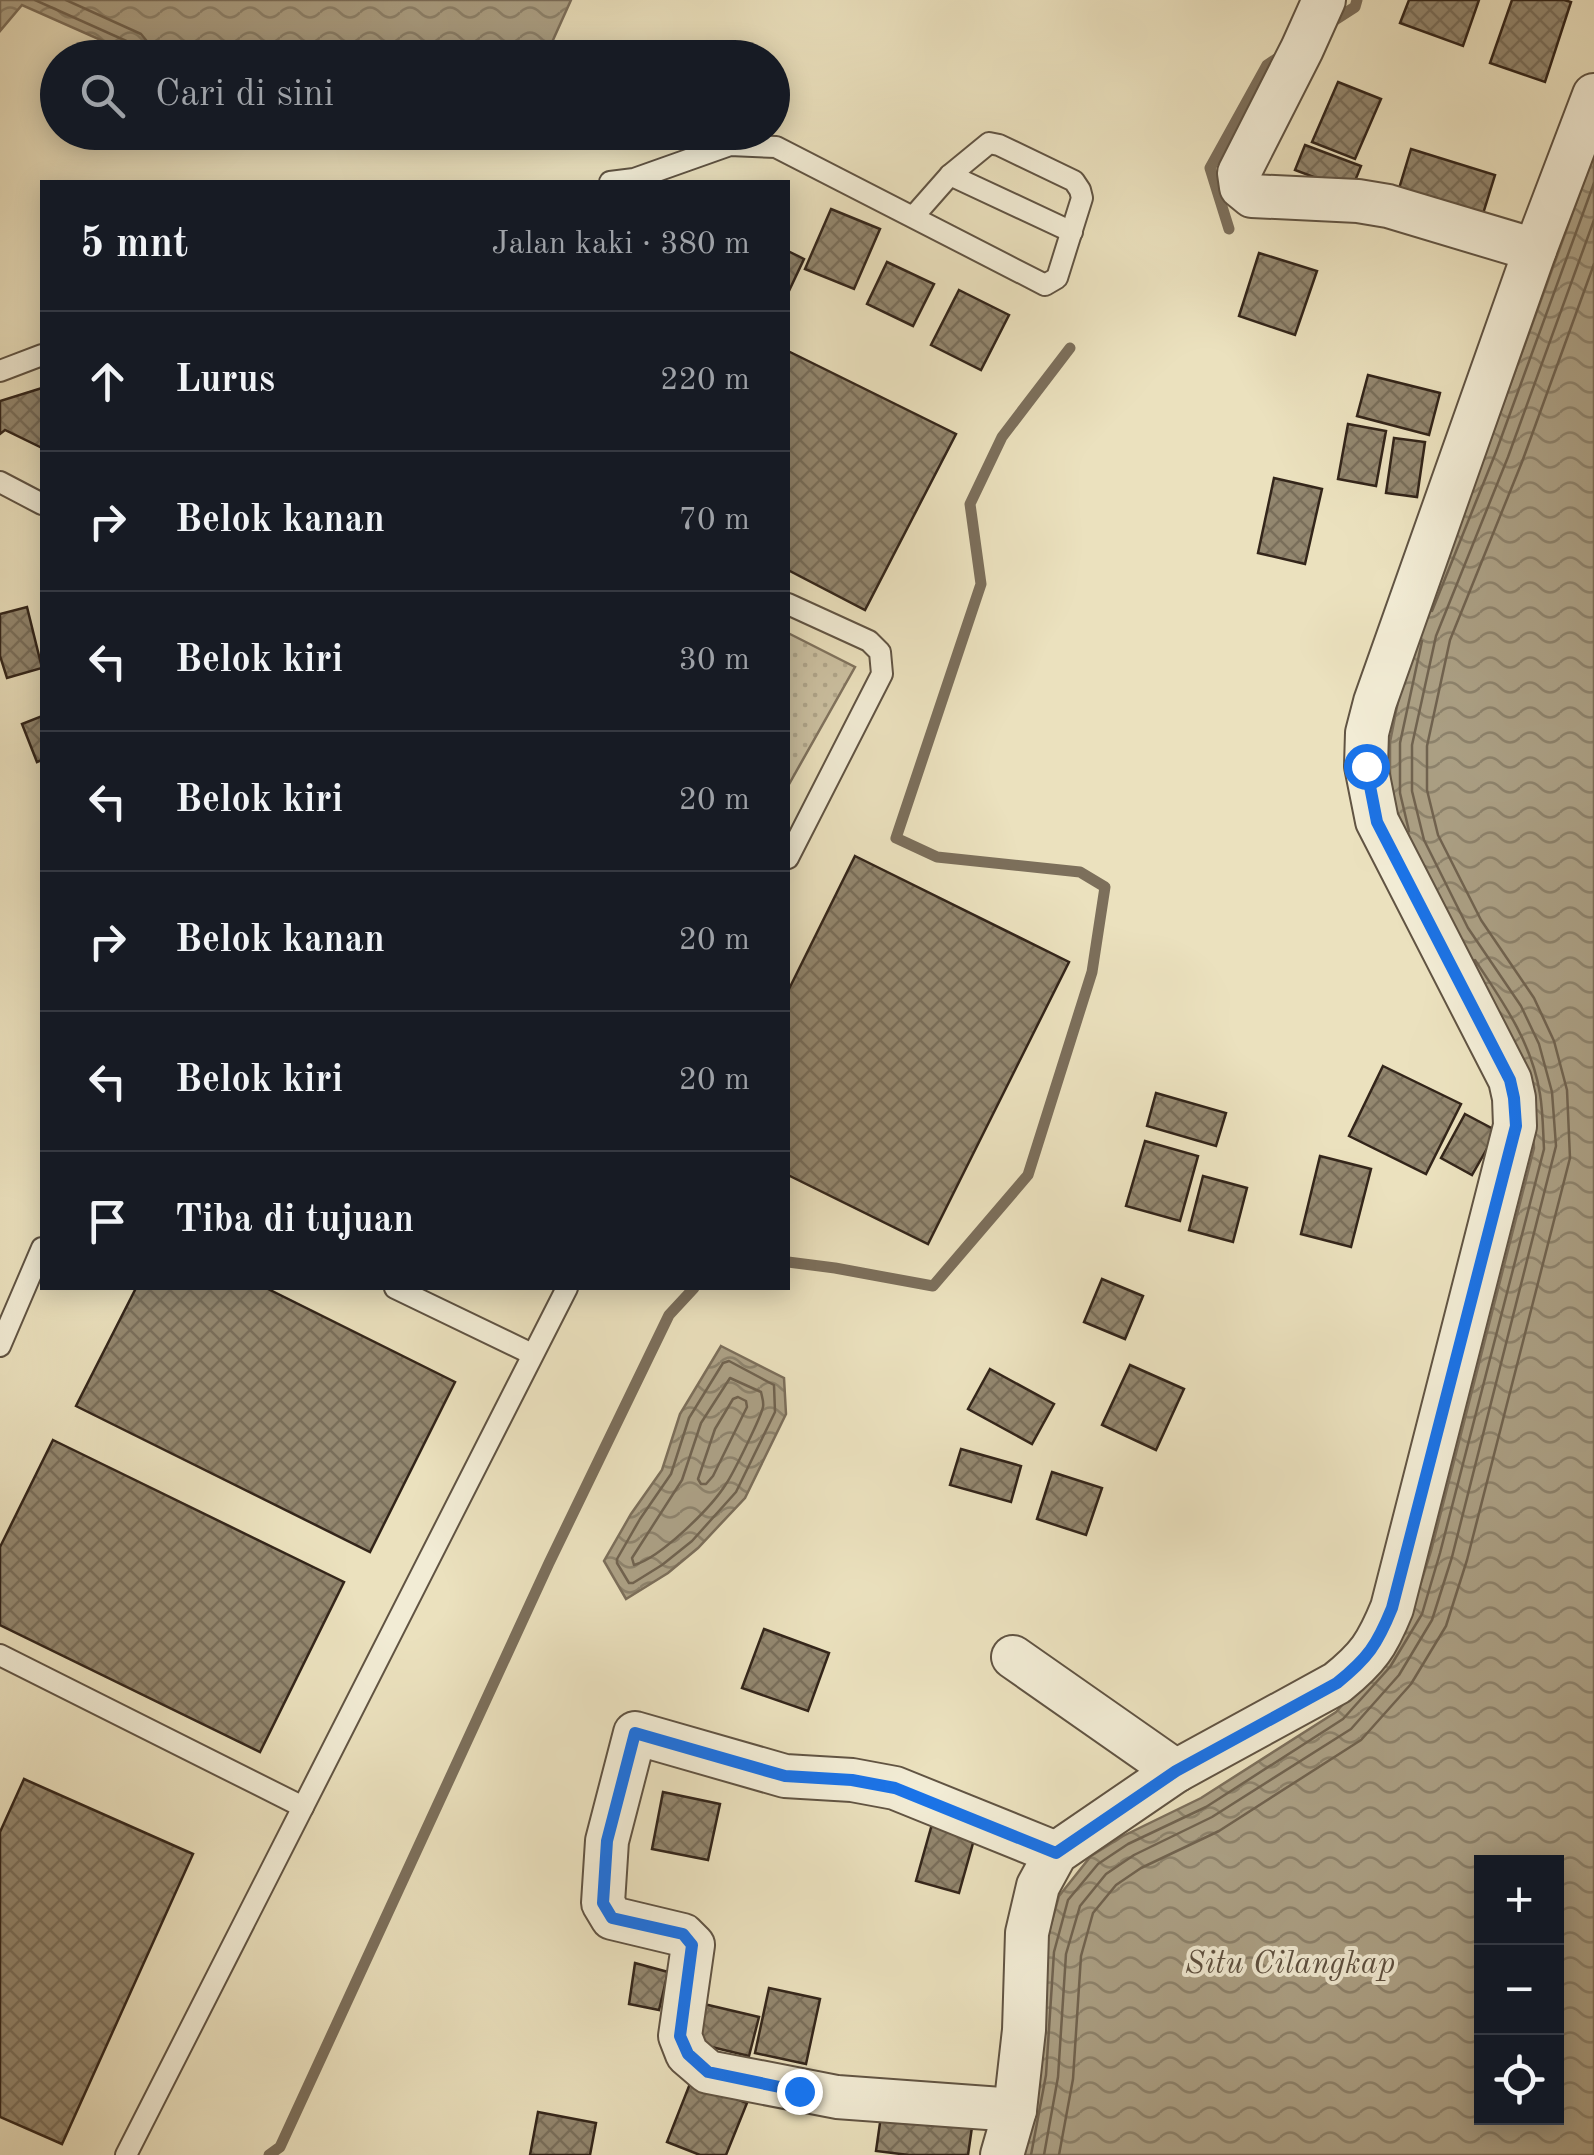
<!DOCTYPE html>
<html lang="id">
<meta charset="utf-8">
<style>
body{margin:0;font-family:"Old Standard TT",serif;background:#20242c;color:#f1f3f6}
.controls{position:absolute;right:30px;bottom:30px;display:grid;overflow:hidden;border-radius:0px;box-shadow:0 5px 25px #0003}
.controls button{width:90px;height:90px;display:grid;place-items:center;padding:0;border:0;border-bottom:2px solid #363941;background:#171b24;color:#f1f3f6;font:50px sans-serif}
.stop{position:absolute;width:30px;height:30px;margin:-22px;border:8px solid #1a73e8;border-radius:50%;background:#fff}
.stop.end{background:#1a73e8;border-color:#fff;box-shadow:0 2px 10px #0008}
.list{margin:0;padding:0;list-style:none}
h2{display:flex;justify-content:space-between;align-items:center;height:130px;margin:0;padding:0 40px;font-size:42px}
h2 small{font-size:32px;font-weight:400;color:#9ea1a6}
.list li{display:grid;grid-template-columns:65px 1fr auto;gap:30px;align-items:center;box-sizing:border-box;height:140px;padding:0 40px;border-top:2px solid #363941}
.list b{display:block;font-size:38px;white-space:nowrap}
.list em{font-size:32px;font-style:normal;color:#9ea1a6}
.icon{flex:none;width:55px;height:55px;fill:none;stroke:currentColor;stroke-width:2;stroke-linecap:round;stroke-linejoin:round}
.map{position:relative;flex:none;width:1594px;height:2155px;overflow:hidden}
.search{position:absolute;background:#171b24;box-shadow:0 5px 25px #0003;left:40px;top:40px;width:750px;height:110px;display:flex;align-items:center;gap:25px;box-sizing:border-box;padding:0 35px;border-radius:55px;color:#9ea1a6;font-size:38px}
.panel{position:absolute;background:#171b24;box-shadow:0 5px 25px #0003;left:40px;top:180px;width:750px;height:1110px;border-radius:0px}
.map>svg:first-child{display:block}
</style>
<div class="map">
<svg width="1594" height="2155" viewBox="0 0 1594 2155">
<defs>
<pattern id="grass-dots" width="8" height="8" patternUnits="userSpaceOnUse" patternTransform="scale(2.5)"><rect width="8" height="8" fill="#ccc1a2"/><path d="M2 2h.1M6 6h.1" fill="none" stroke="#b0a68b" stroke-width="1.8" stroke-linecap="round"/></pattern>
<pattern id="water-waves" width="16" height="10" patternUnits="userSpaceOnUse" patternTransform="scale(2.5)"><rect width="16" height="10" fill="#aca186"/><path d="M0 5q4-4 8 0t8 0" fill="none" stroke="#8d836d"/></pattern>
<pattern id="building-cross-hatch" width="8" height="8" patternUnits="userSpaceOnUse" patternTransform="scale(2.5)"><rect width="8" height="8" fill="#93876f"/><path d="M0 0l8 8M0 8l8-8" fill="none" stroke="#796e5a"/></pattern>
</defs>
<rect width="100%" height="100%" fill="#ebe1be"/>
<filter id="stains"><feTurbulence type="fractalNoise" baseFrequency=".002" numOctaves="4"/><feColorMatrix values="0 0 0 0 .2 0 0 0 0 .09 0 0 0 0 .02 0 0 0 .5 -.17"/></filter>
<radialGradient id="worn" r=".72"><stop offset=".6" stop-color="#630" stop-opacity="0"/><stop offset="1" stop-color="#630" stop-opacity=".3"/></radialGradient>
<path fill="url(#grass-dots)" stroke="#80735e" stroke-width="2.5" d="M788,633L855,667L788,786Z"/>
<g fill="url(#water-waves)" stroke="#7c6f5b" stroke-width="2.5" fill-rule="evenodd">
<path d="M0,0H571L549,49L510,57H139L22,5L0,31Z"/>
<path d="M1594,154V2155H1021L1044,1950L1059,1896L1091,1856L1123,1836L1201,1798L1336,1712L1382,1660L1413,1608L1431,1551L1534,1148L1530,1094L1403,848L1390,794V742L1401,686ZM1482,1862H1556V2118H1482Z"/>
<path d="M721,1346L784,1378L786,1414L745,1498L698,1548L668,1573L626,1599L604,1561L631,1514L662,1470L680,1414Z"/>
</g>
<g fill="none" stroke-linecap="round" stroke-linejoin="round">
<g stroke="#706350" stroke-width="2.5">
<path d="M35,0L133,44L139,50L140,58"/>
<path d="M66,0L141,34L150,45L152,58"/>
<path d="M1432,611L1496,452L1594,183"/>
<path d="M1409,831L1400,793V743L1422,641"/>
<path d="M729,1361L774,1385L775,1412L736,1492L692,1541L662,1565L633,1583H629L617,1563V1559L640,1519L671,1474L689,1418L723,1363Z"/>
<path d="M730,1378L761,1392C762,1397 764,1402 763,1407C761,1417 733,1474 726,1484C711,1508 660,1558 634,1565L632,1558L682,1480L701,1423Z"/>
<path d="M738,1397L746,1401L747,1407L713,1476L706,1484H701L698,1479L715,1429L733,1399Z"/>
<path d="M1031,2155L1046,2075L1054,1952L1068,1900L1098,1864L1128,1844L1206,1807L1343,1719L1390,1667L1422,1614L1440,1553L1544,1149C1543,1131 1543,1112 1540,1094C1532,1043 1503,1002 1475,960"/>
<path d="M1044,2155L1058,2077L1066,1954L1080,1906L1106,1874L1134,1855L1212,1817L1351,1729L1399,1675L1432,1620L1452,1557L1556,1146L1552,1092L1539,1044L1521,1006L1468,928L1424,840L1412,791V745L1436,636L1508,457L1594,220"/>
<path d="M1059,2155L1073,2079L1081,1956L1093,1913L1116,1885L1141,1868L1219,1831L1361,1740L1411,1684L1446,1626L1467,1560L1570,1158L1567,1090L1554,1041L1534,998L1481,920L1438,835L1427,790V746L1450,640L1522,462L1594,264"/>
</g>
<g stroke="#7c6f5b" stroke-width="11">
<path d="M1327,25L1355,7L1357,0"/>
<path d="M1229,229L1210,168L1267,65L1282,55"/>
<path d="M788,1262L835,1268L933,1286L1028,1175L1092,972L1105,887L1080,872L937,857L896,838L981,584L970,504L1002,437L1070,348"/>
<path d="M269,2155L280,2147L549,1563L669,1315L694,1288"/>
</g>
</g>
<g fill="url(#building-cross-hatch)" stroke="#33251a" stroke-width="2.5">
<path d="M1409,0H1479L1463,46L1400,23Z"/>
<path d="M1512,0H1564L1571,2L1545,82L1490,63Z"/>
<path d="M1338,82L1381,99L1355,159L1312,142Z"/>
<path d="M1305,145L1361,166L1351,191L1295,170Z"/>
<path d="M1411,149L1495,175L1482,217L1398,192Z"/>
<path d="M831,209L880,229L854,289L805,269Z"/>
<path d="M788,251L804,259L788,293Z"/>
<path d="M1259,253L1317,271L1295,335L1239,316Z"/>
<path d="M887,262L934,284L913,326L867,304Z"/>
<path d="M959,290L1009,315L981,370L931,345Z"/>
<path d="M788,351L956,434L865,610L788,570Z"/>
<path d="M1368,375L1440,393L1429,435L1357,416Z"/>
<path d="M42,388V451V448L5,430L0,434V401Z"/>
<path d="M1348,424L1386,431L1376,486L1338,479Z"/>
<path d="M1394,438L1425,442L1417,497L1386,493Z"/>
<path d="M1274,478L1322,489L1305,564L1258,553Z"/>
<path d="M27,607L42,668L7,678L0,656V614Z"/>
<path d="M42,716V760L37,762L22,724Z"/>
<path d="M855,856L1069,962L928,1244L788,1175V991Z"/>
<path d="M1383,1066L1461,1104L1426,1174L1349,1136Z"/>
<path d="M1156,1093L1226,1113L1216,1146L1147,1126Z"/>
<path d="M1465,1114L1497,1131L1472,1175L1441,1158Z"/>
<path d="M1145,1141L1198,1156L1180,1221L1126,1206Z"/>
<path d="M1320,1156L1371,1169L1351,1247L1301,1234Z"/>
<path d="M1203,1176L1247,1188L1233,1242L1189,1230Z"/>
<path d="M1102,1279L1143,1296L1125,1339L1084,1322Z"/>
<path d="M136,1288H266L455,1382L370,1552L76,1406Z"/>
<path d="M1130,1365L1184,1389L1156,1450L1102,1425Z"/>
<path d="M990,1369L1054,1404L1032,1444L968,1409Z"/>
<path d="M53,1440L344,1582L260,1752L0,1625V1547Z"/>
<path d="M961,1449L1021,1466L1011,1502L950,1485Z"/>
<path d="M1052,1472L1102,1488L1086,1535L1037,1519Z"/>
<path d="M764,1629L829,1653L808,1711L742,1688Z"/>
<path d="M24,1779L193,1854L62,2144L0,2117V1832Z"/>
<path d="M663,1792L720,1804L708,1860L652,1849Z"/>
<path d="M932,1824L975,1836L959,1893L916,1881Z"/>
<path d="M635,1963L668,1972L659,2010L629,2004Z"/>
<path d="M769,1988L820,1999L806,2064L755,2053Z"/>
<path d="M704,2004L759,2017L749,2056L695,2043Z"/>
<path d="M691,2081L747,2103L726,2155H700L667,2142Z"/>
<path d="M882,2109L973,2120L968,2155H909L876,2151Z"/>
<path d="M538,2112L596,2123L590,2155H530Z"/>
</g>
<g fill="none" stroke-linecap="round" stroke-linejoin="round">
<g stroke="#615443" stroke-width="24">
<g id="lane">
<path d="M950,175L1072,232"/>
<path d="M610,182L634,179L730,145L776,147L1045,285L1057,278L1082,198L1080,190L1074,181L999,145L989,143L950,175L913,217"/>
<path d="M0,371L42,355"/>
<path d="M0,482L42,504"/>
<path d="M788,604L869,641L880,652L882,674L788,858"/>
<path d="M395,1288L532,1354"/>
<path d="M0,1346L42,1248"/>
<path d="M0,1655L303,1807"/>
<path d="M126,2155L567,1288"/>
</g>
</g>
<g stroke="#615443" stroke-width="46">
<g id="street">
<path d="M1324,0L1302,49L1239,173L1241,187L1252,196L1358,201L1388,206L1535,250"/>
<path d="M1013,1657L1176,1771"/>
<path d="M1015,2110L837,2097L708,2072L687,2054L680,2036L693,1945L683,1935L612,1918L603,1903L607,1841L635,1733L785,1776L852,1780L895,1788L1056,1853"/>
<path d="M1002,2155L1015,2110L1024,2030L1027,1933L1038,1886L1056,1853L1176,1771L1337,1683C1368,1658 1377,1645 1392,1608L1515,1126L1514,1098L1510,1080L1377,821L1366,766L1367,733L1375,702L1535,250L1594,95"/>
</g>
</g>
<use href="#lane" stroke="#f2ecd5" stroke-width="20"/>
<use href="#street" stroke="#f2ecd5" stroke-width="42"/>
</g>
<g fill="none" stroke-linecap="round" stroke-linejoin="round">
<path stroke="#1a73e8" stroke-width="12" d="M799,2091L708,2072L688,2054L680,2036L692,1945L683,1934L612,1918L603,1903L607,1841L635,1733L785,1776L852,1780L895,1788L1056,1853L1176,1771L1337,1683C1368,1658 1377,1645 1392,1608L1516,1126L1514,1098L1510,1080L1377,822L1366,766"/>
</g>
<g text-anchor="middle" dominant-baseline="central" stroke-width="8" stroke-linejoin="round" paint-order="stroke">
<g font-size="32" font-style="italic" fill="#5d5040" stroke="#f2ecd5">
<text x="1290" y="1965">Situ Cilangkap</text>
</g>
</g>
<rect width="100%" height="100%" filter="url(#stains)"/>
<rect width="100%" height="100%" fill="url(#worn)"/>
</svg>
<div class="controls">
<button>+</button>
<button>−</button>
<button><svg class="icon" aria-label="locate" viewBox="0 0 24 24"><circle cx="12" cy="12" r="6"/><path d="M12 2v4M12 18v4M2 12h4M18 12h4"/></svg></button>
</div>
<div class="stop" style="left:1366px;top:766px"></div>
<div class="stop end" style="left:799px;top:2091px"></div>
<div class="search"><svg class="icon" aria-label="search" viewBox="0 0 24 24"><circle cx="10" cy="10" r="6"/><path d="M15 15l6 6"/></svg>Cari di sini</div>
<section class="panel">
<h2>5 mnt<small>Jalan kaki · 380 m</small></h2>
<ul class="list">
<li><svg class="icon" aria-label="ahead" viewBox="0 0 24 24"><path d="M12 20V5M6 11l6-6 6 6"/></svg><div><b>Lurus</b></div><em>220 m</em></li>
<li><svg class="icon" aria-label="right" viewBox="0 0 24 24"><path d="M7 20v-9h11M14 6l5 5-5 5"/></svg><div><b>Belok kanan</b></div><em>70 m</em></li>
<li><svg class="icon" aria-label="left" viewBox="0 0 24 24"><path d="M17 20v-9H6M10 6l-5 5 5 5"/></svg><div><b>Belok kiri</b></div><em>30 m</em></li>
<li><svg class="icon" aria-label="left" viewBox="0 0 24 24"><path d="M17 20v-9H6M10 6l-5 5 5 5"/></svg><div><b>Belok kiri</b></div><em>20 m</em></li>
<li><svg class="icon" aria-label="right" viewBox="0 0 24 24"><path d="M7 20v-9h11M14 6l5 5-5 5"/></svg><div><b>Belok kanan</b></div><em>20 m</em></li>
<li><svg class="icon" aria-label="left" viewBox="0 0 24 24"><path d="M17 20v-9H6M10 6l-5 5 5 5"/></svg><div><b>Belok kiri</b></div><em>20 m</em></li>
<li><svg class="icon" aria-label="arrive" viewBox="0 0 24 24"><path d="M6 21V4h12l-3 4 3 4H6"/></svg><div><b>Tiba di tujuan</b></div></li>
</ul>
</section>
</div>
